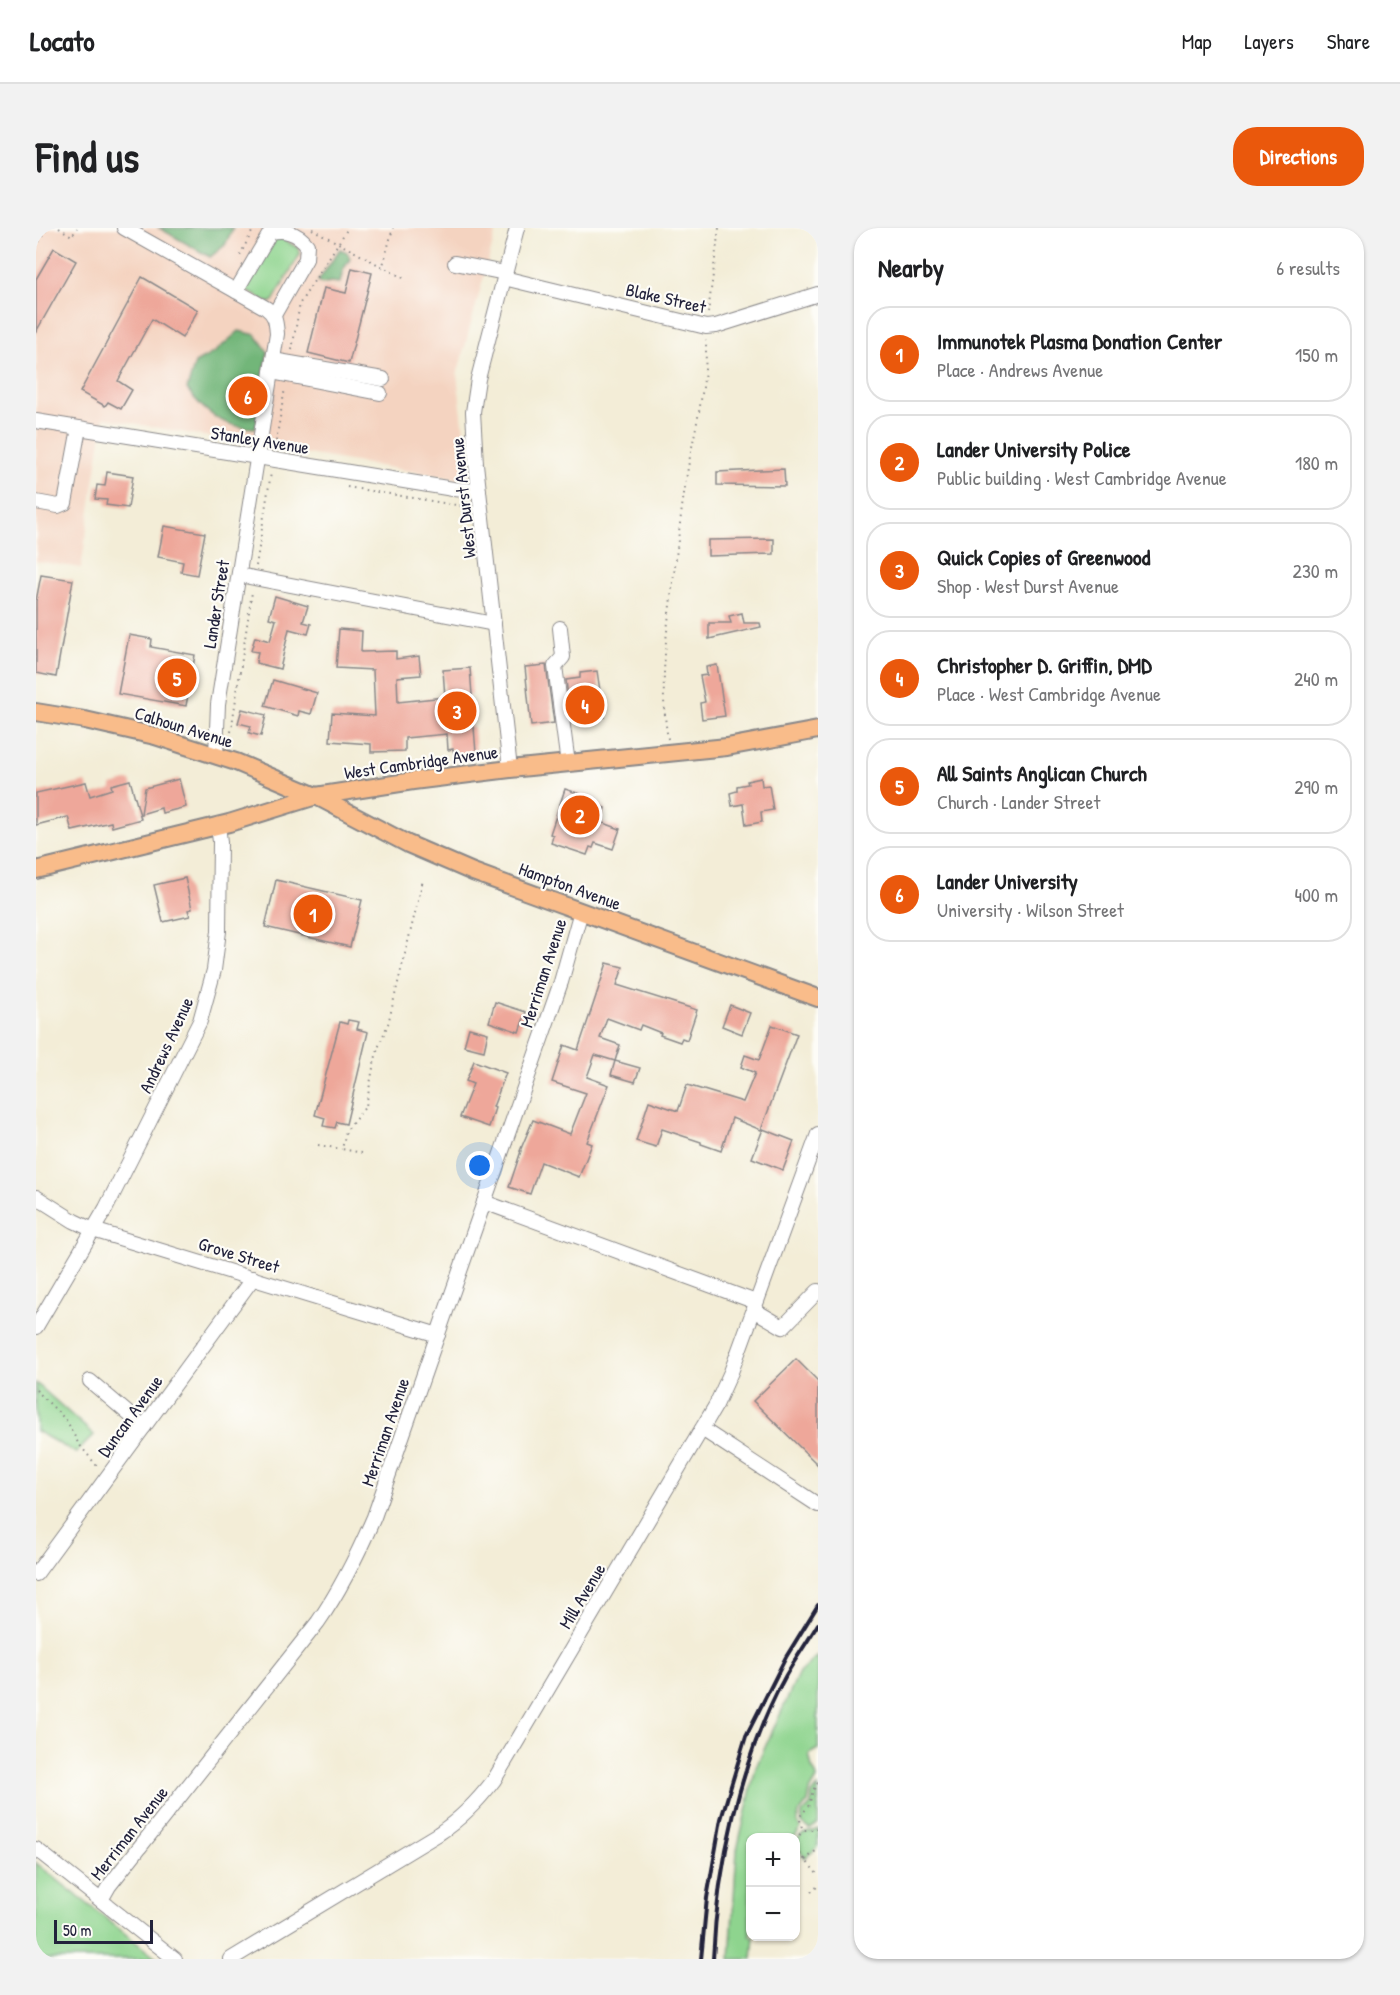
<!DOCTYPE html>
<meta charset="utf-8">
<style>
body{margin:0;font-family:"Patrick Hand",sans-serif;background:#f2f2f2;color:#202124}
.controls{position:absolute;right:18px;bottom:18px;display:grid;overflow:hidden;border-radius:12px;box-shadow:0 2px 4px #0004}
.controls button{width:54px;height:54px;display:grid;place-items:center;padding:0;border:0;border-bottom:2px solid #e0e0e0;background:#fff;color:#202124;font:30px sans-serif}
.scale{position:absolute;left:18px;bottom:15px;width:99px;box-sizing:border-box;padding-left:6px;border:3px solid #22223b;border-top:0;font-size:16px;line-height:21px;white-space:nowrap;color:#22223b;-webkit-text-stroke:4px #fdfcf7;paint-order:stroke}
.you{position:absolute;left:444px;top:938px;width:21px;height:21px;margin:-15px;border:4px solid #fff;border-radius:50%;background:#1a73e8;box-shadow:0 0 0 9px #1a73e833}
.badge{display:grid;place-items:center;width:39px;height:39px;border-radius:50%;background:#ea580c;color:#fff;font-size:20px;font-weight:700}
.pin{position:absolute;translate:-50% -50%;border:3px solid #fff;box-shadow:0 2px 6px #0006}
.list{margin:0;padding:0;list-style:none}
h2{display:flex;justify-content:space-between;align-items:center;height:78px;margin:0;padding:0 24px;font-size:26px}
h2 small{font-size:20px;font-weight:400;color:#757577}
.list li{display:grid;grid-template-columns:39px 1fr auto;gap:18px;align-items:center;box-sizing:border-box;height:96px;margin:0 12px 12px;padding:0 12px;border:2px solid #e0e0e0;border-radius:24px}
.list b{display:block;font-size:22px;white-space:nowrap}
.list p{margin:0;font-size:20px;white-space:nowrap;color:#757577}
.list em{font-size:20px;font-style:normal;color:#757577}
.map{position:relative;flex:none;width:782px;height:1731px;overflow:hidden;border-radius:24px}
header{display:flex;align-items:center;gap:36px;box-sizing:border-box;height:84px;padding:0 30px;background:#fff;border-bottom:2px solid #e0e0e0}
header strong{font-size:28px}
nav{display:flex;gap:33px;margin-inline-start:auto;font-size:21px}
.intro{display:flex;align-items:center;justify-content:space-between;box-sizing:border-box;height:144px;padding:0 36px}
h1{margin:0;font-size:42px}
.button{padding:15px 27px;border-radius:24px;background:#ea580c;color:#fff;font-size:21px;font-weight:700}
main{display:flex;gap:36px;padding:0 36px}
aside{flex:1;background:#fff;border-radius:24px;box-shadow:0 2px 4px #0004}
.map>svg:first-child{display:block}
</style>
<header>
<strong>Locato</strong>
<nav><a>Map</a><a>Layers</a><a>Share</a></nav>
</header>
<div class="intro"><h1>Find us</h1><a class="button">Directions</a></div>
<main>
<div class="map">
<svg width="782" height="1731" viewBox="0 0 782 1731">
<rect width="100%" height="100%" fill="#fdfcf7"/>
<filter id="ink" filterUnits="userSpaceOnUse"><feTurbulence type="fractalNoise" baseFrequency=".0167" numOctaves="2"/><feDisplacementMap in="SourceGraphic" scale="12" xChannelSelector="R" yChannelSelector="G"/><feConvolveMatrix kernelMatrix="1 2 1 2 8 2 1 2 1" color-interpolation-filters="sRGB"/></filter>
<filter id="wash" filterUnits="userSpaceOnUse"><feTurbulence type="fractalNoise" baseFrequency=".008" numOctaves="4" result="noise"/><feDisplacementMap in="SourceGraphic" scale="24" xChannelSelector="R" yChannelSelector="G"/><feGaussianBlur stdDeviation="1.35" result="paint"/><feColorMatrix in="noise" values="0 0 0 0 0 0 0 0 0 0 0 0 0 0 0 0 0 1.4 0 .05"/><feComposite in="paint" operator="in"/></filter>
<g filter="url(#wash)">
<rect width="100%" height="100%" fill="#f3edd7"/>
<path fill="#f4d3c0" d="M0,0H461L421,147L434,253L223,218L68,190L45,340L0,333Z"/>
<g fill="#8ed48e" stroke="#587b64" stroke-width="1.5">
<path d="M245,10L262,20L264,26L237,73L233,75L211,63L210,60L235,14L239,11Z"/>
<path d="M0,1155L58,1207L40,1225L0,1203Z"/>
<path d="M782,1427V1521L773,1526L776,1540L780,1546L781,1551L774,1563L772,1574L763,1585L761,1594L765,1600L759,1609L714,1610V1708L718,1709L716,1731H694L701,1622L720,1539L763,1445Z"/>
<path d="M782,1559V1596L774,1601L766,1595V1586L775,1577L776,1566Z"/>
<path d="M782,1601V1619L769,1630L761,1619C761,1602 771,1607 782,1601Z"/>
<path d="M0,1635L121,1731H0Z"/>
</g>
<g fill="#72b679" stroke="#4a6c5a" stroke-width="1.5">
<path d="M123,0H197L189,17L174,29Z"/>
<path d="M304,21L311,24L314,31L307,42L304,55L294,54L286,56L282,53Z"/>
<path d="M203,103L220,107L232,124L220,200C188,200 170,186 151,161L159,135L179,124Z"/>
</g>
<g id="blocks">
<g fill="#eea79a">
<path d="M18,20L40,33L0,104V51Z"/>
<path d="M316,40L336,45L313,135L272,125L288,60L310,65Z"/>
<path d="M106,49L162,82L146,110L116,91L82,153L96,162L85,181L72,174L69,178L44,164Z"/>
<path d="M748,241L749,258L681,257V244Z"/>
<path d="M71,244L97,248L92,280L70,277L71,272L59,271L61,257L69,258Z"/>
<path d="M128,298L169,305L161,347L145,344L147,334L122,329Z"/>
<path d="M738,311V326L672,328V312Z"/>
<path d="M5,347L37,352L20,449L0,445V373Z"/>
<path d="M239,368L272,378L267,394L275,396L272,406L253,401L244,441L220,435L222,424L215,423L219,409L234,413L240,392L233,390Z"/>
<path d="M706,385L708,395H724L725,399L673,411V395H695L693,388Z"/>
<path d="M303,401L326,403L325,424L360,423V431L383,428L385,447L361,449L362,474L409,469L407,442L434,440L436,467H432L434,499H438L440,525L418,526L417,521L412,522L411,506L369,510V523L335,524V516L294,513L296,485L339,488L337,442L300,440Z"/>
<path d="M93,407L116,411L115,419L159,427L150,478L82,466Z"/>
<path d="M510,437L518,495L495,498L489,439Z"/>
<path d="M681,437L689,488L666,491L664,475L669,474L664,448L671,447L670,439Z"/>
<path d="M561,443L568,489L535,494L530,452L544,450V445Z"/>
<path d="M237,452L281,465L275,486L263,483L262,488L229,478Z"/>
<path d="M206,481L230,487L225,508L213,505L215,498L202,495Z"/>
<path d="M725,550L726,558L733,557L737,582L725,584L726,594L710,597L707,576L696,578L694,565L701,563V558L712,556L711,553Z"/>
<path d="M143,551L150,579L126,585L125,580L105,586L109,560Z"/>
<path d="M94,552L105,591L76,599L75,594L36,603L32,589L0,597V565L50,554L54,568L76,561L75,557Z"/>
<path d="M529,561L560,571L558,576L569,580L565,594L584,601L577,621L559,615L557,620L554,619L551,627L515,615L517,607L514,606Z"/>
<path d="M149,650L156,681L152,682L154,688L127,694L118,657Z"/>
<path d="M240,652L326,672L314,719L229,699Z"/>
<path d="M571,735L587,739L581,757L661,782L651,812L646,810L644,814L624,807L625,805L605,797L603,802L571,790L564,810L584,817L579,833L559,827L551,849L573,857L551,914L556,916L543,949L505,934L494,966L473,959L485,923H484L497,892L534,906L550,865L516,854L528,817L542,822Z"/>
<path d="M459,774L490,784L483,804L453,794Z"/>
<path d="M694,777L714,785L706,806L686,798Z"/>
<path d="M312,792L323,794L321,801L332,804L310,896L301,894L299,900L287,898L289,890L279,887L304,794L311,796Z"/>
<path d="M736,797L761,806L725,902L696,890L685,923L665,916V914L626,901L620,919L600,913L613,873L642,883L651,857L707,874L719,845L705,839L709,827L723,832Z"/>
<path d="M433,800L452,805L448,823L428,818Z"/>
<path d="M438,833L470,845L457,879L459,880L453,899L424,889L437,856L430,853Z"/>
<path d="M579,833L604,840L599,854L575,847Z"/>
<path d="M727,901L758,913L747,942L716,930Z"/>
<path d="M760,1131L782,1153V1237L717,1173Z"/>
</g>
</g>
</g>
<g filter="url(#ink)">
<use href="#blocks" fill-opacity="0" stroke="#8a8889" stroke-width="1.5"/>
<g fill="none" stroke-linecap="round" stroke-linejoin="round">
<g stroke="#8a8889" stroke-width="16">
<g id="minor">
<path d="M88,0L230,80C240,87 240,95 241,106L182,476L180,527"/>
<path d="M419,35L469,45"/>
<path d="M468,50L670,99L680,98L782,66"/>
<path d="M200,63L234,5C247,0 262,5 271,17L270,31L238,87"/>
<path d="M237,132L347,151"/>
<path d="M235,144L344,165"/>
<path d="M0,193L417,261L443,263"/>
<path d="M0,274L22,278L29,275L43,200"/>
<path d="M203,347L458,396"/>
<path d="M524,400L527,429L519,438L532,536"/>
<path d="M474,541L440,236L437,184L442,151L481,0"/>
<path d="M0,969L38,993L57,1002L402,1107"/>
<path d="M448,974L720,1074"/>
<path d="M718,1082L747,1099L782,1063"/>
<path d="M0,1099L70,980L164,793L178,742L183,703L184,614L182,597"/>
<path d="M54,1153L108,1199"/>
<path d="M666,1201L782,1277"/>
<path d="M0,1346L217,1050"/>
<path d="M0,1621L139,1731"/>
<path d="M65,1672L73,1658L282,1394C305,1361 322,1326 338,1289L525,754L545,683"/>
<path d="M195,1731L402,1606C425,1591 442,1573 458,1552L680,1177L695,1144L782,906"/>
</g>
</g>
<g stroke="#8a8889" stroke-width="20">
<g id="major">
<path d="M0,484L49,492L119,508L200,534L280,568L372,616L437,644L782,770"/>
<path d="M0,642L193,595L280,568L377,553L474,541L691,519L782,502"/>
</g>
</g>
<g stroke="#8a8889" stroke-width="2" stroke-dasharray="1.5 4.5" stroke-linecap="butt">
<path d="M23,0L36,8L41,0"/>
<path d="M276,1L371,52"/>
<path d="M0,19L11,0"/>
<path d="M204,27L218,0"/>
<path d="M346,41L357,0"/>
<path d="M672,85L683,0"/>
<path d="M256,122L264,75L312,0"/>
<path d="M239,219L249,160"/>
<path d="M311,259L432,279"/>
<path d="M220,338L235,245"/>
<path d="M195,504L216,364"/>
<path d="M632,511C622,453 632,395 639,338C643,303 647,268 653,234C661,193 671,153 670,112"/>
<path d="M282,917L306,921"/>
<path d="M326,925L306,921L310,903L330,878L337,840L342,820L352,796L387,652"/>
<path d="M0,1162L31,1193L42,1215L61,1238"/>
<path d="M782,1555C776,1562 776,1566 774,1574C770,1587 759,1583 767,1602H777L782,1599"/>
<path d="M760,1612L767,1602"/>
<path d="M760,1621L782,1647"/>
<path d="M769,1632L782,1621"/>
<path d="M775,1664L782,1658"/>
</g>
<use href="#minor" stroke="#fff" stroke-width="14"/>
<use href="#major" stroke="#f9bc8a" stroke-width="16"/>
<g stroke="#22223b" stroke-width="4">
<path d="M665,1731L671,1670L685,1591L710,1508L750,1429L782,1377"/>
<path d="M677,1731C681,1639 705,1528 750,1447C760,1430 772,1413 782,1396"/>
</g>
</g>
</g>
<g text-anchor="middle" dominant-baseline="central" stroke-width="4.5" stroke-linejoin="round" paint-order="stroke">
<g font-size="18" fill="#22223b" stroke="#fdfcf7">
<text transform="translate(630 70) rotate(13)">Blake Street</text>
<text transform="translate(224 212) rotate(9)">Stanley Avenue</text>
<text transform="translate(427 270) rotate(-96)">West Durst Avenue</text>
<text transform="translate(180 376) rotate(-81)">Lander Street</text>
<text transform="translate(148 499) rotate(17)">Calhoun Avenue</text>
<text transform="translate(385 534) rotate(-8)">West Cambridge Avenue</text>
<text transform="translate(534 658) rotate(20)">Hampton Avenue</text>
<text transform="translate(507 745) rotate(-72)">Merriman Avenue</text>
<text transform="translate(130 817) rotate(-65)">Andrews Avenue</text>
<text transform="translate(203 1027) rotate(17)">Grove Street</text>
<text transform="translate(94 1188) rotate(-54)">Duncan Avenue</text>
<text transform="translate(349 1204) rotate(-71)">Merriman Avenue</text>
<text transform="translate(546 1368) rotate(-59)">Mill Avenue</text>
<text transform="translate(93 1605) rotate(-52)">Merriman Avenue</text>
</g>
</g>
</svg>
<div class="controls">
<button>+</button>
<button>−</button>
</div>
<div class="scale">50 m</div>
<div class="you"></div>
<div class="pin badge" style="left:277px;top:686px">1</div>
<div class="pin badge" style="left:544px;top:587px">2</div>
<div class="pin badge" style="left:421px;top:483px">3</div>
<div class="pin badge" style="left:549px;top:477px">4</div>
<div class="pin badge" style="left:141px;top:450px">5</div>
<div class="pin badge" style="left:212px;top:168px">6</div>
</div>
<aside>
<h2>Nearby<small>6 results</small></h2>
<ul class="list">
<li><span class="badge">1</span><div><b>Immunotek Plasma Donation Center</b><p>Place · Andrews Avenue</p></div><em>150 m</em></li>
<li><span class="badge">2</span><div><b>Lander University Police</b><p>Public building · West Cambridge Avenue</p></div><em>180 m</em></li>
<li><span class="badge">3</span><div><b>Quick Copies of Greenwood</b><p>Shop · West Durst Avenue</p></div><em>230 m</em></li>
<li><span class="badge">4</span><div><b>Christopher D. Griffin, DMD</b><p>Place · West Cambridge Avenue</p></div><em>240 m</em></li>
<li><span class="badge">5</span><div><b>All Saints Anglican Church</b><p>Church · Lander Street</p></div><em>290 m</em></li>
<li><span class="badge">6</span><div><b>Lander University</b><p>University · Wilson Street</p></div><em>400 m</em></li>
</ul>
</aside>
</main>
